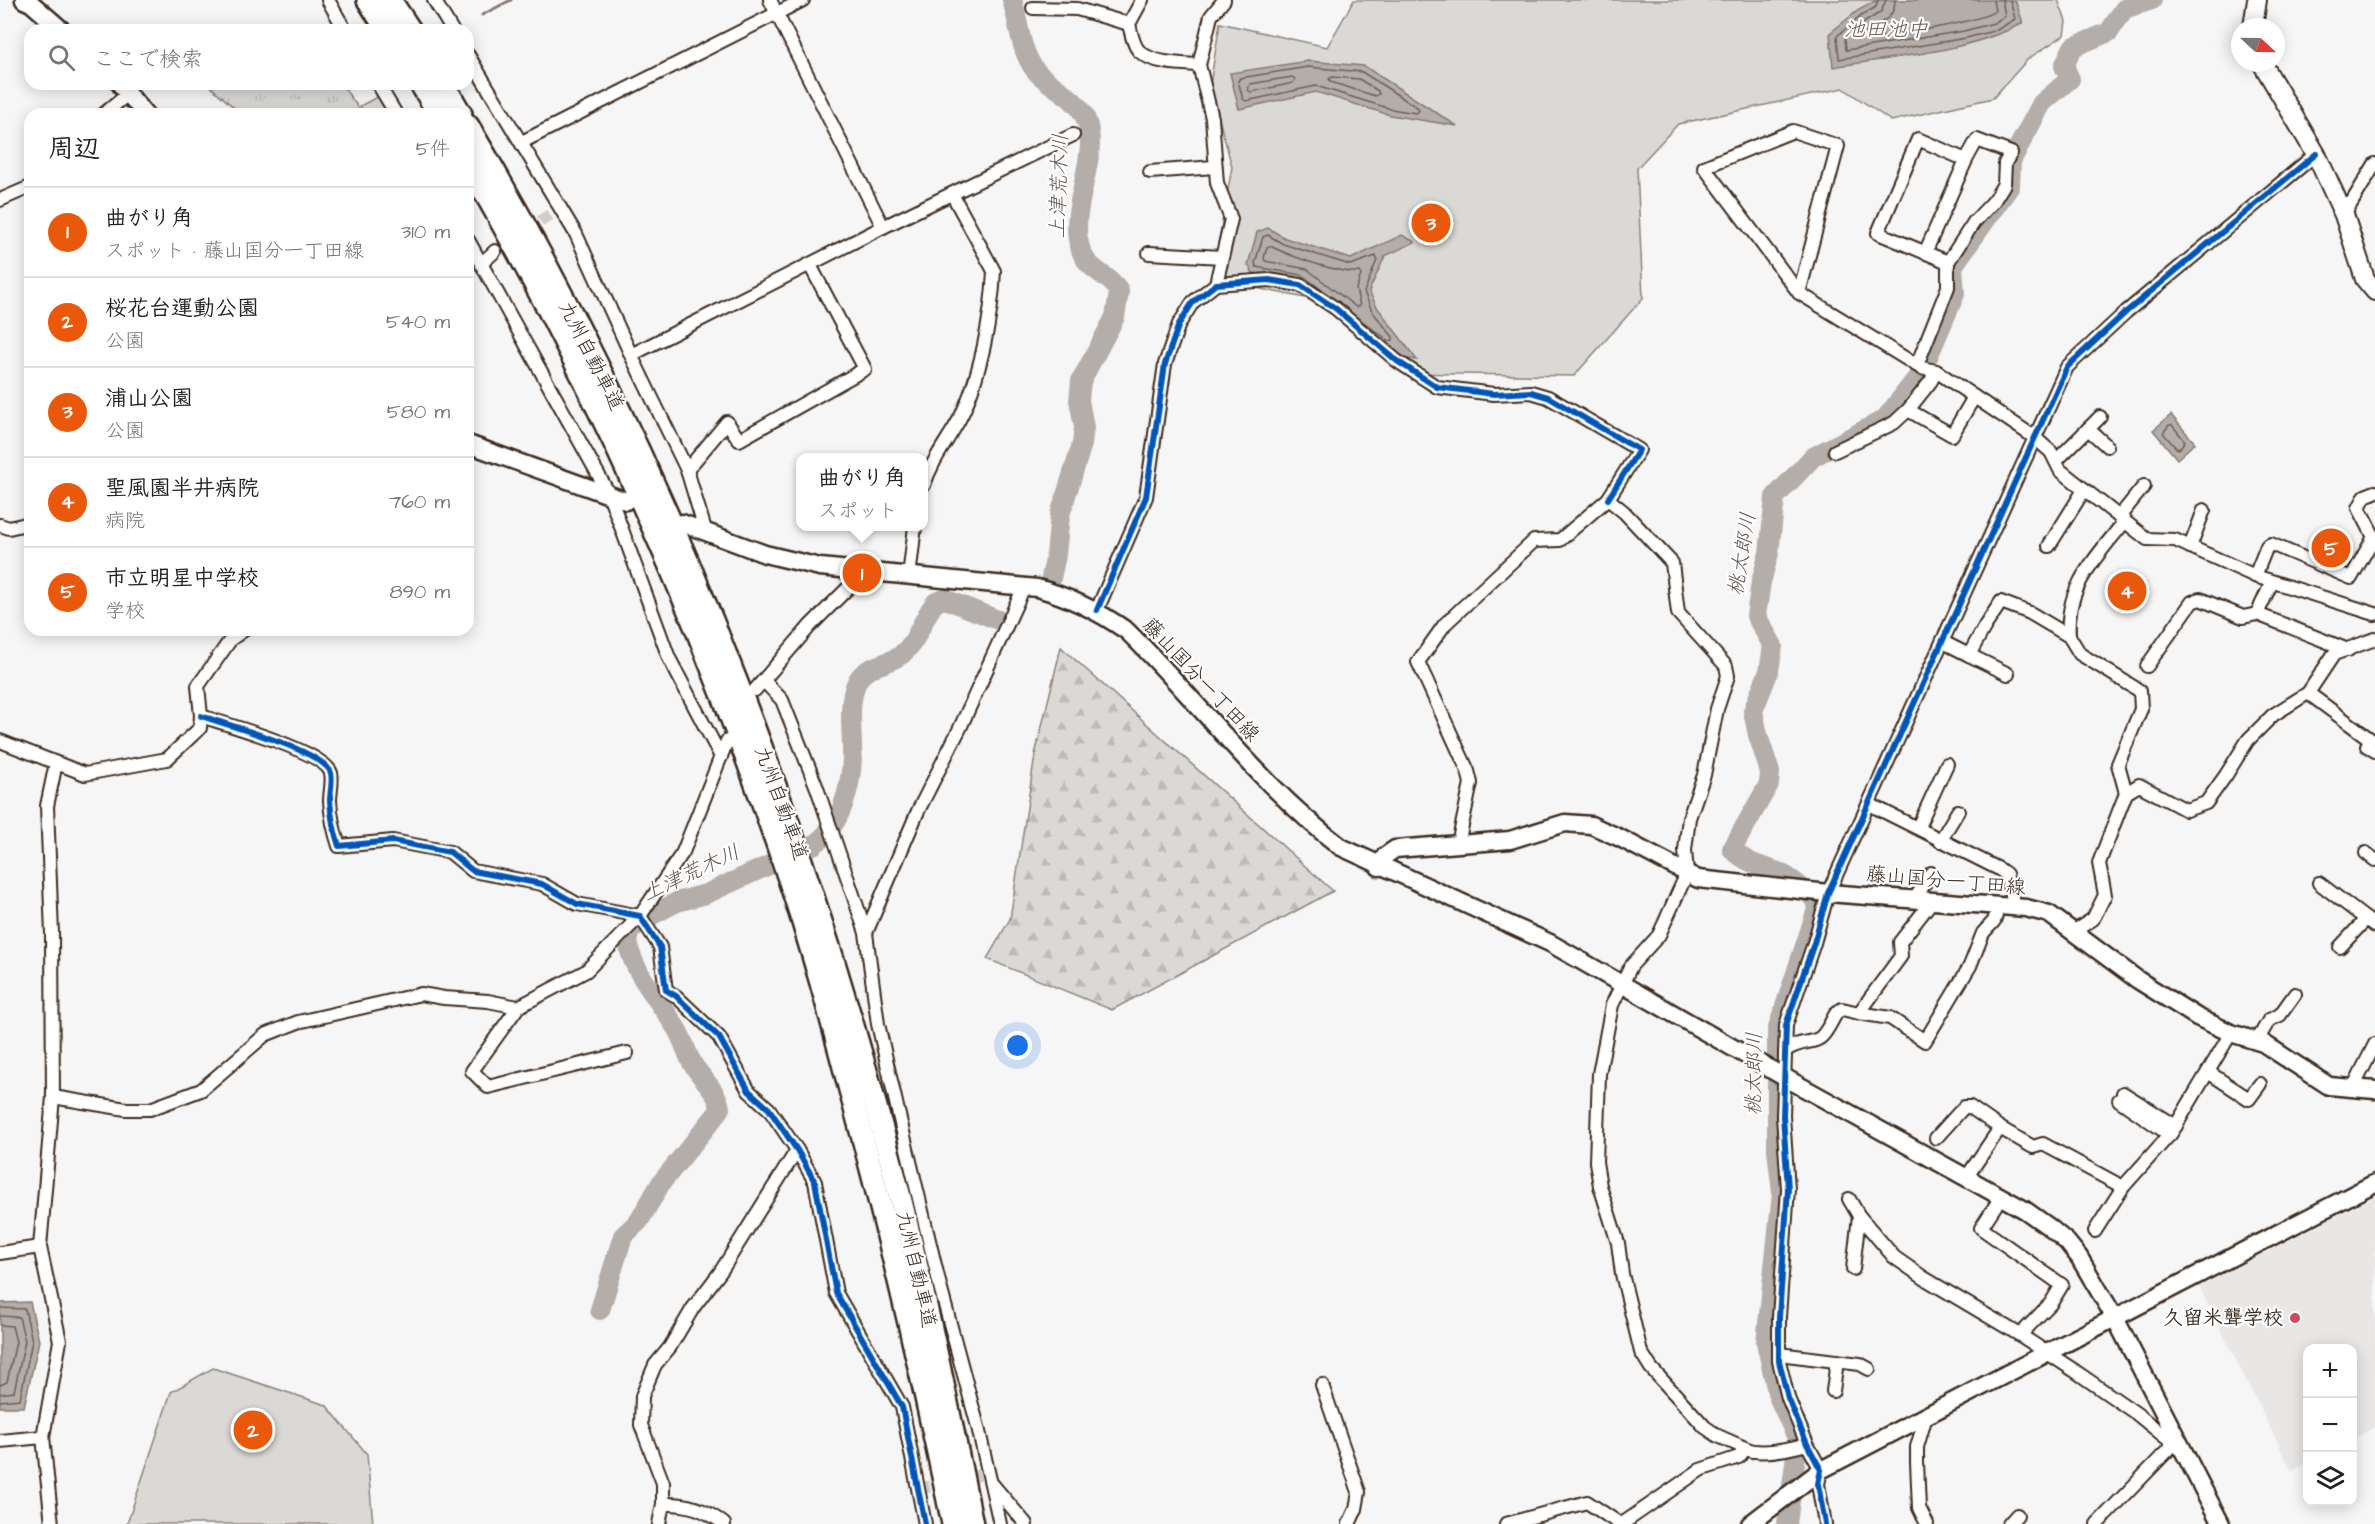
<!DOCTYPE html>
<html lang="ja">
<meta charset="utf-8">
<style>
body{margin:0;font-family:"Architects Daughter","Klee One",sans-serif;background:#f6f6f6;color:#222}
.controls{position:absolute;right:18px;bottom:18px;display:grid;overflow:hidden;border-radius:12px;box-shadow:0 3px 15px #0003}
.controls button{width:54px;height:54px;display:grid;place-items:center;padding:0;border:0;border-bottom:2px solid #e0e0e0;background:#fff;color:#222;font:30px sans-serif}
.compass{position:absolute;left:2231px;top:18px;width:54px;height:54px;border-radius:50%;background:#fff;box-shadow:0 3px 15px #0003;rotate:112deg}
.you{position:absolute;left:1018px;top:1046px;width:21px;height:21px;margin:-15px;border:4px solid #fff;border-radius:50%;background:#1a73e8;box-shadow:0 0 0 9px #1a73e833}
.badge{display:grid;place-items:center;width:39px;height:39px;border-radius:50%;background:#ea580c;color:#fff;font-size:20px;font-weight:700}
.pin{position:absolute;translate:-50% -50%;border:3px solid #fff;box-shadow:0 2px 6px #0006}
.popup{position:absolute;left:796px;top:453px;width:132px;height:78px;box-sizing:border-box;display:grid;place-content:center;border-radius:12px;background:#fff;filter:drop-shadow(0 2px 4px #0005);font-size:20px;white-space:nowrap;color:#767676}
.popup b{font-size:22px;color:#222}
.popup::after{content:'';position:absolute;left:50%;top:100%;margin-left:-12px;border:12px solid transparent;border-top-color:#fff}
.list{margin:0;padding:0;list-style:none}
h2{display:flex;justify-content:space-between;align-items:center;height:78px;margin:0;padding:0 24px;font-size:26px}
h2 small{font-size:20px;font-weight:400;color:#767676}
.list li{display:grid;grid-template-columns:39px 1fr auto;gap:18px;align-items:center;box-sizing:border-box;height:90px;padding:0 24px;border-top:2px solid #e0e0e0}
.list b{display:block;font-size:22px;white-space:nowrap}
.list p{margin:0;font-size:20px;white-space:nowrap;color:#767676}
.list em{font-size:20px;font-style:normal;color:#767676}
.icon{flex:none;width:33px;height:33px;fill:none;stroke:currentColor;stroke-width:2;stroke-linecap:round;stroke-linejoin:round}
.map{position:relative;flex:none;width:2375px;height:1524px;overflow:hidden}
.search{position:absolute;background:#fff;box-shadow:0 3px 15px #0003;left:24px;top:24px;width:450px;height:66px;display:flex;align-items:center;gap:15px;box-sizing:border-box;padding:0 21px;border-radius:18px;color:#767676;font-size:22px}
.panel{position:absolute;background:#fff;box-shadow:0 3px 15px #0003;left:24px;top:108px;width:450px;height:528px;border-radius:18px}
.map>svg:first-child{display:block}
</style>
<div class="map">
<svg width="2375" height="1524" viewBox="0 0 2375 1524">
<defs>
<pattern id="grass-tufts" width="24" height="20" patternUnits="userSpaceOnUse" patternTransform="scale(1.5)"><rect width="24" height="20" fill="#dbd9d6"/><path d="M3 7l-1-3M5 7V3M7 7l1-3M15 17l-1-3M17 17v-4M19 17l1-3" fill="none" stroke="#bdbab7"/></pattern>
<pattern id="forest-firs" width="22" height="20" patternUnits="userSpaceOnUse" patternTransform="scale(1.5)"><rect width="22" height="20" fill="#dbd9d6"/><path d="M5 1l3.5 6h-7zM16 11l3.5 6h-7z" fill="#bdbab7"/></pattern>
</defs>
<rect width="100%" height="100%" fill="#f7f6f6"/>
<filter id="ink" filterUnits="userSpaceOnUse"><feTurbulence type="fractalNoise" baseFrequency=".0167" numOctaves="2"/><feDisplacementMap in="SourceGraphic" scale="12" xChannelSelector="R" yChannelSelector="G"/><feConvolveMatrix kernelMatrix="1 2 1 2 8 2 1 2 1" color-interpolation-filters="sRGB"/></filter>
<g filter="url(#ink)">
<path fill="#e9e7e6" d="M2375,1196V1427L2353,1439L2352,1348H2308L2307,1463L2292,1471L2199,1287Z"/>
<g fill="url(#grass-tufts)" stroke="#8b827a" stroke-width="1.5">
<path d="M208,84H346L344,88L363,114H241Z"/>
<path d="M379,96L395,114H366L360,106Z"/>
</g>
<path fill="url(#forest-firs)" stroke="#8b827a" stroke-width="1.5" d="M1061,647L1333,891L1112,1010L987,959L1010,919L1035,755Z"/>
<g fill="#dbd9d6" stroke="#8b827a" stroke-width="1.5">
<path d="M1354,0H2058L2066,21L2064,35L2028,59L1993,98L1891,121L1843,88L1678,124L1637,168L1643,298L1574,376L1402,373L1315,300L1212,279L1232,167L1210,85L1220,23L1327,47Z"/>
<path d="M213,1368L326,1405L367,1454L373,1524H127L171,1392Z"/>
</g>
<g fill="#b4aeaa" stroke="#847972" stroke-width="1.5">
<path d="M1877,0H2015L2023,23C1968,52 1894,57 1833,67L1830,33L1857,11Z"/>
<path d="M1308,61L1364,66L1457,126L1390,115L1316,92L1239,109L1230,73Z"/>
<path d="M1268,228L1285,238L1351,259L1402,235L1415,242L1385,256L1369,291L1377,307L1417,360L1400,358L1301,281L1253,273L1248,265L1257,232Z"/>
<path d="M2171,415L2195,443L2177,459L2153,430Z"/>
<path d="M30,1302L39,1341L24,1407H0V1303Z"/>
</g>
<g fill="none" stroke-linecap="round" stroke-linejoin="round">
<g stroke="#6b5f56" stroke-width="1.5">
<path d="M1878,0L1876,7L1861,16L1837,36L1839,59L1966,38L1997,30L2015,19L2010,0"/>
<path d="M1886,0L1881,12L1865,22L1845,39L1846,50L1964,31L1994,23L2005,16L2002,0"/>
<path d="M1895,0L1894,9L1889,17L1866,33V38C1885,38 1983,21 1995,11L1993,0"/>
<path d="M1308,67L1362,72L1418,108L1419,111L1416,113L1391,109L1316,86L1246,101L1243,99L1238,81L1240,78Z"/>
<path d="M1292,77L1295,79L1293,83L1251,92L1248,90L1250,84Z"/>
<path d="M1332,77L1359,79L1378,91L1379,94L1375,96L1331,82L1329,79Z"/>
<path d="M1270,246C1290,256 1339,274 1360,272L1361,275L1356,289L1360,306L1356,307L1307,269L1265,261L1264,258L1267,247Z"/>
<path d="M1326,293L1302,275L1256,267L1255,263L1263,237L1268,235L1283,244L1350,265L1376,256L1377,260L1364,292L1372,311L1393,337V340L1389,341L1357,317"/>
<path d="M2169,425H2172L2185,441L2179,449L2176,448L2163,433Z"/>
<path d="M0,1308L25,1309L32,1341L20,1399L0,1401"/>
<path d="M0,1316L19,1317L25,1341L14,1392L0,1394"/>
<path d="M0,1325L12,1326L16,1342L7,1382L0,1385"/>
</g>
<path stroke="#847972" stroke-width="3" d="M482,15L511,0"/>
<g stroke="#b4aeaa" stroke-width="20">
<path d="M1012,0C1019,22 1020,51 1035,70C1049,87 1075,95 1085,117C1102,154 1069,204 1079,244C1086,274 1111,273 1119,292L1115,317L1081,381L1079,400L1084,427L1082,444L1060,515L1056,555L1049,587"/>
<path d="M600,1310L623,1236L639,1221L661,1183L720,1110C720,1093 700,1077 692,1063C687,1053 684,1043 679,1033C666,1007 621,962 629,931L645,919L677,902L706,894L813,845C841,827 851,789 852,757C853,732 847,707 856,684C864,664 886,666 901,655C919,641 922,617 936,602L945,599L1003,622"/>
<path d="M1787,1524L1798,1440L1778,1396L1766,1342L1782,1193L1777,1150V1031L1819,903C1806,892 1794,879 1778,872C1760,865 1747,864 1732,849L1769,784L1770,772L1758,735L1753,711L1769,671L1773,646L1756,616L1761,582L1769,553L1775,497L1813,457L1885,419L1921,373L1955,294L1953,266L2010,186L2011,161L2042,103L2070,79L2064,66L2073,47L2109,32L2124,9L2152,0"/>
</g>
<g stroke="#d1cdcb" stroke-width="12" stroke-dasharray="12 6" stroke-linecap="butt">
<path d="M495,251L559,209"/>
<path d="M918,1489L980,1475"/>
</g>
<g stroke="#3b2a1e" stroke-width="16">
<g id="street">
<path d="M328,0L345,30"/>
<path d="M434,0L452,30"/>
<path d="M770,0L883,227"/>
<path d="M1142,0L1129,24C1131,32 1133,45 1139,51C1153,64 1181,64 1199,65"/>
<path d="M1033,8L1077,9L1129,24"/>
<path d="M468,55L576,234L631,355L687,470L706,533"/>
<path d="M378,84L396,114"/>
<path d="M104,114L129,93"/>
<path d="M1793,131L1838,146L1799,293L1704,167Z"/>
<path d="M522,142L803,0"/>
<path d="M1150,172L1214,167"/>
<path d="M0,200L30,187"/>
<path d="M2344,215L2375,164"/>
<path d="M468,240L609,494L669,658L721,757"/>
<path d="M1149,253L1222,257"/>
<path d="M1948,262L1974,222L1993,202L2004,184L2005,163L2011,153L1977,140L1966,160"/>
<path d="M481,264L495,251"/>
<path d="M1216,284L1231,219L1217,183L1212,118L1199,65L1211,16L1224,0"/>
<path d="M1799,293L1921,368L1936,371L2034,437L2051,452L2060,470L2147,539L2175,540L2255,576L2375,614"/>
<path d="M631,355L883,227L1073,135"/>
<path d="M1917,365L1948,287V262L1878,233L1918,139L1966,160L1925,253"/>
<path d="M1936,371L1931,381L1908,410L1952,435L1974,397"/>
<path d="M2088,429L2107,446"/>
<path d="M1835,451L1894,423L1908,410"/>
<path d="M2056,461L2100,417"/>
<path d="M687,470L727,422L739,440L865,369L810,265"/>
<path d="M924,485C932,460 947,442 959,420C980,380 992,315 994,271L952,194"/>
<path d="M2119,517L2144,486"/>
<path d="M0,525L9,528L30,523"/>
<path d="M2049,546L2084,490"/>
<path d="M2190,547L2204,510"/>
<path d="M2255,576L2267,546L2271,544L2351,578L2374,537L2359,508L2365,496L2375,492"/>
<path d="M909,577L915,526"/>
<path d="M2272,582L2257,614L2348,650"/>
<path d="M1097,610L1146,497L1165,364L1179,324L1193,302L1216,284L1269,280L1300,285L1335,308L1397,361L1437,387L1494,394L1531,392L1548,397L1639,450L1608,499"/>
<path d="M2069,636C2065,586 2096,558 2125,521"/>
<path d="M1943,642L1969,655L1985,626L2001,602L2030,613L2069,636L2080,654L2140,691L2141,709L2118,764L2126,793"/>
<path d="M1969,655L2008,674"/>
<path d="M2147,666L2192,602L2200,599L2243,617L2257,614"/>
<path d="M764,681L782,700L817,788L866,933L878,1024L897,1107L941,1290L978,1427L1000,1524"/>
<path d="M755,690L810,626L863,573"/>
<path d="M2308,693L2370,739L2367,746L2375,751"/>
<path d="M201,716C225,724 324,751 331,773C333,781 330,792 330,801C331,816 334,831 339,846L393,841L450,852L473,871L542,884L577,904L640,916L660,947L666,990L676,996L719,1037L749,1091L769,1109L797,1150L815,1182L836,1293L902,1407L925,1524"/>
<path d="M0,741L85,774L167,759L200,728L201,716L198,686L231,639L244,630"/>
<path d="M1869,804L1999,869L2006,874L2015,907"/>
<path d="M1918,827L1947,764"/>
<path d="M1940,841L1958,811"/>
<path d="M1458,844L1471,783L1468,771L1418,662L1445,624L1534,541L1560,540L1608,499L1624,512L1672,563L1678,613L1726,666L1728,676L1717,709L1704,775L1689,818L1685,850L1687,873L1659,935L1631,966L1612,1005L1599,1074L1596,1162L1600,1186L1618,1243L1622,1274L1641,1352L1651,1368L1705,1427L1718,1436L1752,1451"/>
<path d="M2366,853L2375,860"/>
<path d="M2319,883L2375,926"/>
<path d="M1915,899L1931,873"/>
<path d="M1932,901L1900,942L1901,956L1859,1013L1890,1018L1925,1041L1970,966L1983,933L1994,921L1999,906"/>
<path d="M2073,932L2093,919L2105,895L2099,863L2126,793L2139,785L2186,810L2206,803L2226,775L2248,740L2273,715L2308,693L2334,654L2375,639"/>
<path d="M866,933L918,811L960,728L1024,587"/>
<path d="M2340,947L2366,919"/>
<path d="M2257,1041L2269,1020L2280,1015L2295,994"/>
<path d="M1785,1051C1798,1040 1814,1044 1821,1037C1828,1031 1832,1019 1837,1012L1842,1009L1859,1013"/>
<path d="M627,1053L488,1087L472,1071L518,1007L586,971L640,916L683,852L727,741"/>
<path d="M2208,1072L2249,1099L2260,1084"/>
<path d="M2352,1090L2375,1044"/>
<path d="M2123,1093L2176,1126"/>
<path d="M53,1097L126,1109H150L201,1090L265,1035L298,1022L421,994L444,998L488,1001L518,1007"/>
<path d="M2119,1100L2170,1135"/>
<path d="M2000,1128L2033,1147L2043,1144L2123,1187"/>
<path d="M1936,1138L1964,1107H1970L2000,1128L1966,1178"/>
<path d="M2001,1197L1981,1228L2062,1285L2051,1303L2020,1335"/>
<path d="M1849,1199L1859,1216L1894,1257L1924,1278L2020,1335L2075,1371L2137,1414L2174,1444"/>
<path d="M2095,1231L2123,1187L2172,1132L2231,1033"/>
<path d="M0,1253L40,1247"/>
<path d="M1853,1269L1859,1216"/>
<path d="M1779,1354L1860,1364L1869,1369"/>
<path d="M1322,1385L1359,1492L1356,1509L1349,1524"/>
<path d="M1833,1391L1837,1361"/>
<path d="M1926,1416L1917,1447V1462L1919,1508L1927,1524"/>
<path d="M0,1441L43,1437"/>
<path d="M992,1484L1026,1524"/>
<path d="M663,1504C687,1503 705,1509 724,1524"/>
<path d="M52,1524L43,1437L60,1341L40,1247L53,1097L52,934L47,806L56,763"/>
<path d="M659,1524L663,1504V1483L641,1425L642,1396L655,1365L670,1347L693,1308L721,1271L797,1150"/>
<path d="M1506,1524L1587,1502L1620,1524"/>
<path d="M1622,1524L1700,1470L1739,1457L1745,1449C1763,1455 1789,1449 1807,1444"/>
<path d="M1825,1524L1818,1484L1821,1470L1807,1444L1788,1398L1779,1361V1317L1788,1189L1783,1116L1786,1025L1814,943L1828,893L2067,367L2126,312L2316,154"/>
<path d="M2009,1524L2017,1515"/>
<path d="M2097,1524L2174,1444L2180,1443"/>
</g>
</g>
<g stroke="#3b2a1e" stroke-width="21">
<g id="secondary">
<path d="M24,0L31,3L62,30"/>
<path d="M120,84L145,114"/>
<path d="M468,444L626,501"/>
<path d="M682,523L765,554L820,567L1037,588C1071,597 1098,611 1127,631C1200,702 1259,785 1341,847L1550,943L1784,1077L2025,1210L2049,1227L2067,1242L2079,1257L2115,1318L2221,1524"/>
<path d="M1379,867L1385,856L1395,849L1510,840L1565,823L1591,825L1620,838L1698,879L1828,893L2026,908L2049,914L2138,980L2197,1017L2231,1033L2263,1043L2329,1086L2375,1090"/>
<path d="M1750,1524L1821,1470L2375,1183"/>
</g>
</g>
<g stroke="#3b2a1e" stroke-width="22">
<g id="primary">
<path d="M2253,27L2257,0"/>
<path d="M2262,63L2316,154L2344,215L2365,279L2375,291"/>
</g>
</g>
<g stroke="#3b2a1e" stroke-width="26">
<g id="highway">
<path d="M368,0L387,30"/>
<path d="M390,0L410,30"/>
<path d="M421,84L439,114"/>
<path d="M443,84L461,114"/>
<path d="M468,126C653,438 788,779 882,1129C918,1259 945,1392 972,1524"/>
<path d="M468,163C597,386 703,624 785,867C812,946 833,1025 854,1105C892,1244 924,1383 953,1524"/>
</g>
</g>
<use href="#street" stroke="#fff" stroke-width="12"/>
<use href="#secondary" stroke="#fff" stroke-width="16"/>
<use href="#primary" stroke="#fff" stroke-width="18"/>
<use href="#highway" stroke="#fff" stroke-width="21"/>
<g stroke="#fff" stroke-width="10">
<g id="cycleway">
<path d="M1097,610L1146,497L1165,364L1179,324L1193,302L1216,284L1269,280L1300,285L1335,308L1397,361L1437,387L1494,394L1531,392L1548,397L1639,450L1608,499"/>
<path d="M201,716C225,724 324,751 331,773C333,781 330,792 330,801C331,816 334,831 339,846L393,841L450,852L473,871L542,884L577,904L640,916L660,947L666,990L676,996L719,1037L749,1091L769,1109L797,1150L815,1182L836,1293L902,1407L925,1524"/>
<path d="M1825,1524L1818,1484L1821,1470L1807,1444L1788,1398L1779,1361V1317L1788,1189L1783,1116L1786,1025L1814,943L1828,893L2067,367L2126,312L2316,154"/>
</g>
</g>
<use href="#cycleway" stroke="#0057b8" stroke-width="6"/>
</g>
</g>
<circle fill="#d1495b" stroke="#fff" stroke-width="2" cx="2295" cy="1318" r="6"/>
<g text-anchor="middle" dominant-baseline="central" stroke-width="4.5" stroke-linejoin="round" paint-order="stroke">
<g font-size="20" fill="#3b2a1e" stroke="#fff">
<text transform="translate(591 356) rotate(63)">九州自動車道</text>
<text transform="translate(1201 680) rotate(47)">藤山国分一丁田線</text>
<text transform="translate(781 803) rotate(70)">九州自動車道</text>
<text transform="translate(1946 881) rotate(5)">藤山国分一丁田線</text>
<text transform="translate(916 1269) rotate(77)">九州自動車道</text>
</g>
<g font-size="20" font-weight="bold" fill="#3b2a1e" stroke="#fff" text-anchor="end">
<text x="2283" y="1318">久留米聾学校</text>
</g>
<g font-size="21" font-style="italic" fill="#65584f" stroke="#fff">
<text x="1886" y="29">池田池中</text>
<text transform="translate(1059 186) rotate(-88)">上津荒木川</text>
<text transform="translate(1742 554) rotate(-81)">桃太郎川</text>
<text transform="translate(691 873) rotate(-25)">上津荒木川</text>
<text transform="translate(1754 1074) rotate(-89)">桃太郎川</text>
</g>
</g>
</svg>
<div class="controls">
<button>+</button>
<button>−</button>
<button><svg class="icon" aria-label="layers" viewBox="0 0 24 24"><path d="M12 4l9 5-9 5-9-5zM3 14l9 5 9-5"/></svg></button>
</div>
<svg class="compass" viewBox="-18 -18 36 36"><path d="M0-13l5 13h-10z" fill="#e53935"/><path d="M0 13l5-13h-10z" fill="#767676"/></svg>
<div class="you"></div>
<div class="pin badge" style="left:862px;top:573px">1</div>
<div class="popup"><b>曲がり角</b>スポット</div>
<div class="pin badge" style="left:253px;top:1430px">2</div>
<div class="pin badge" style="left:1431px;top:223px">3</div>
<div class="pin badge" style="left:2127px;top:591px">4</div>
<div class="pin badge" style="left:2331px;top:548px">5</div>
<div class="search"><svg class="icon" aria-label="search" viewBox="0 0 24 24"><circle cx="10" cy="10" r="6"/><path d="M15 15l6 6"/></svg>ここで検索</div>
<section class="panel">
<h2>周辺<small>5件</small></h2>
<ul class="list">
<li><span class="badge">1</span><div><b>曲がり角</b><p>スポット · 藤山国分一丁田線</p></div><em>310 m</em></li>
<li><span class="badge">2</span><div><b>桜花台運動公園</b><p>公園</p></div><em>540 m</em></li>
<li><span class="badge">3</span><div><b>浦山公園</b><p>公園</p></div><em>580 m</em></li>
<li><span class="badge">4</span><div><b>聖風園半井病院</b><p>病院</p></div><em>760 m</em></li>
<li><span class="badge">5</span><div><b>市立明星中学校</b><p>学校</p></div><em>890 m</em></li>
</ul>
</section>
</div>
